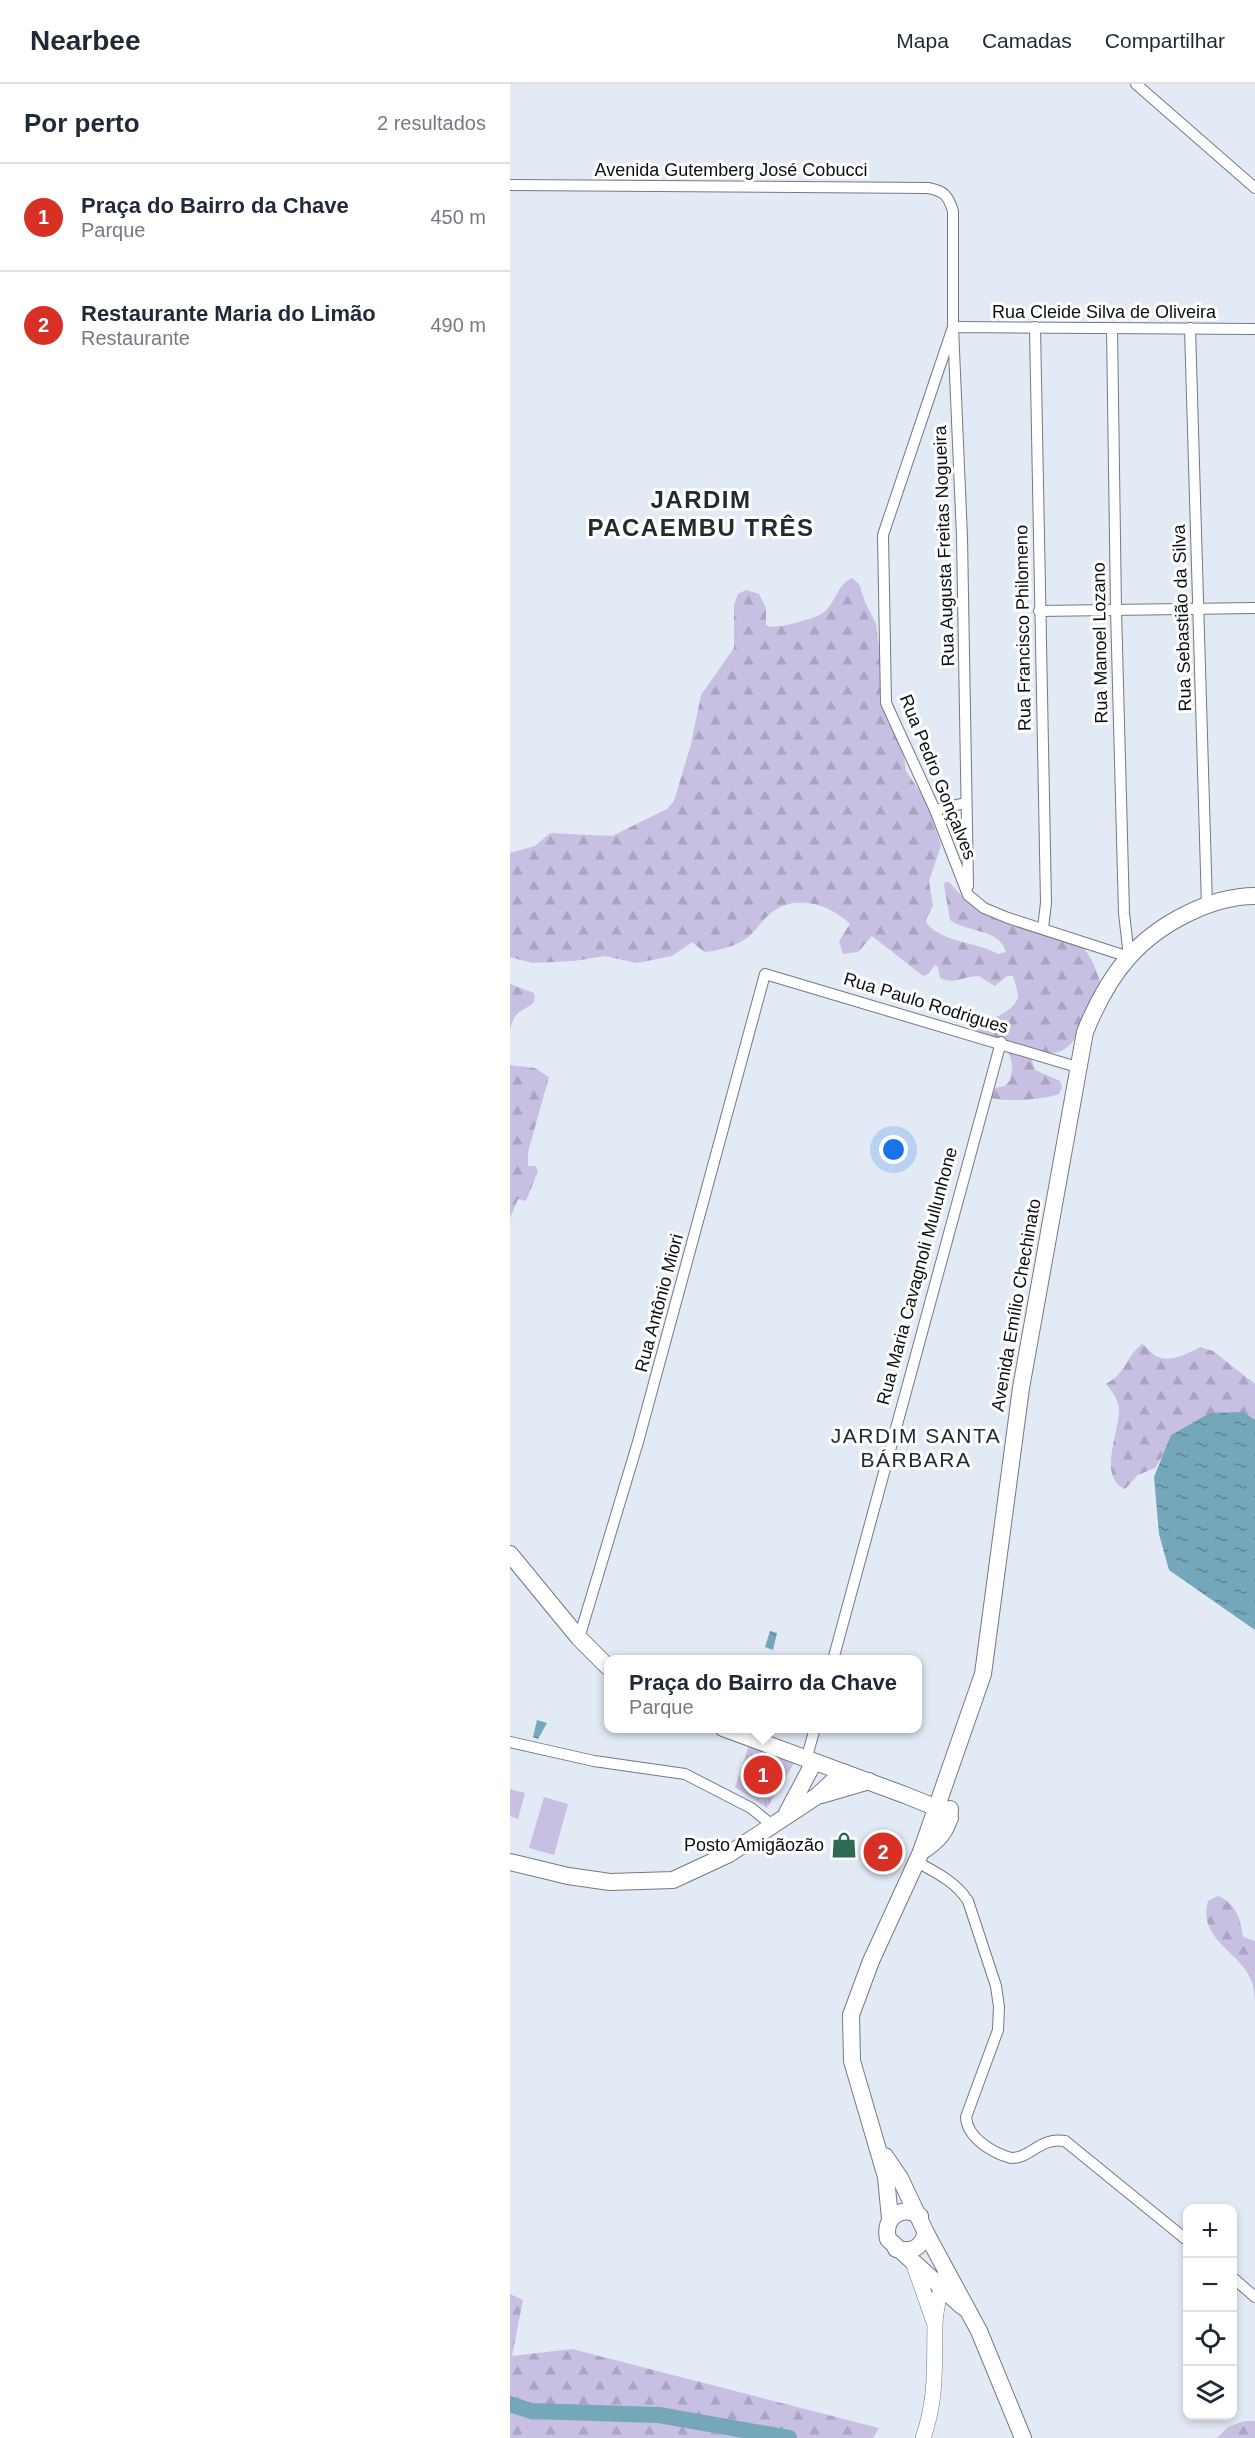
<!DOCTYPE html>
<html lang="pt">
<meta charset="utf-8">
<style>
body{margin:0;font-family:Helvetica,sans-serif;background:#f2f2f3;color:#1f2937}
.controls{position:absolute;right:18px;bottom:18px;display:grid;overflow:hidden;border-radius:12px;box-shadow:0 3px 9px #0003}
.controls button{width:54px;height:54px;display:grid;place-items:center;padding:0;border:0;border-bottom:2px solid #e0e1e3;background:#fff;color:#1f2937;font:30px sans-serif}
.you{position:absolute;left:384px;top:1066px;width:21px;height:21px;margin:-15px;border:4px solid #fff;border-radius:50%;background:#1a73e8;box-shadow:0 0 0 9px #1a73e833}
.badge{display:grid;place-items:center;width:39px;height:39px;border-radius:50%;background:#d93025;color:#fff;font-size:20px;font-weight:700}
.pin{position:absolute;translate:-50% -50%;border:3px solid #fff;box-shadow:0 2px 6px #0006}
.popup{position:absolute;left:94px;top:1571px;width:318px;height:78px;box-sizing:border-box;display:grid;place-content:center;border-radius:12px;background:#fff;filter:drop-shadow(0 2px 4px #0005);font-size:20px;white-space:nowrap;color:#747a83}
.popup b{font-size:22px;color:#1f2937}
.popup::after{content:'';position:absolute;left:50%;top:100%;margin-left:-12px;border:12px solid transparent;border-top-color:#fff}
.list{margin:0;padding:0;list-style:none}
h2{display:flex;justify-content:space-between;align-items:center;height:78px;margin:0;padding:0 24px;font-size:26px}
h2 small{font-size:20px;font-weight:400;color:#747a83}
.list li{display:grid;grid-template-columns:39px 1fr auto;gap:18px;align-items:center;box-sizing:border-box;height:108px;padding:0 24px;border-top:2px solid #e0e1e3}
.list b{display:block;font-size:22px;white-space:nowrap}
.list p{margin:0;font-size:20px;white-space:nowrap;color:#747a83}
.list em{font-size:20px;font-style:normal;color:#747a83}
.icon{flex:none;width:33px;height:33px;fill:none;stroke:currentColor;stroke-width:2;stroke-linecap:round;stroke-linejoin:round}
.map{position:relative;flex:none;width:745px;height:2354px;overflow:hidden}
header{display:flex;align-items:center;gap:36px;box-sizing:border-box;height:84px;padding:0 30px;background:#fff;border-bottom:2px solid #e0e1e3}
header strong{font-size:28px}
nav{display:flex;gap:33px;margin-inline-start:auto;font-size:21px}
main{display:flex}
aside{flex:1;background:#fff}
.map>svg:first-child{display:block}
</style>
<header>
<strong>Nearbee</strong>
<nav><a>Mapa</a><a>Camadas</a><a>Compartilhar</a></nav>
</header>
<main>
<aside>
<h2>Por perto<small>2 resultados</small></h2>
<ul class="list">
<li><span class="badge">1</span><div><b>Praça do Bairro da Chave</b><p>Parque</p></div><em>450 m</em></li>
<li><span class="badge">2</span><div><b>Restaurante Maria do Limão</b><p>Restaurante</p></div><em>490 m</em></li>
</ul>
</aside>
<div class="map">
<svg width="745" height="2354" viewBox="0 0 745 2354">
<defs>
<pattern id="grass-tufts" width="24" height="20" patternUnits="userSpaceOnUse" patternTransform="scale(1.5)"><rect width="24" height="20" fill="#c7c0e2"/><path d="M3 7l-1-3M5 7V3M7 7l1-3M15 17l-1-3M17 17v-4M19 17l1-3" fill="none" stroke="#aaa4c1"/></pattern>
<pattern id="forest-firs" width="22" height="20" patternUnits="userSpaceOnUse" patternTransform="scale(1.5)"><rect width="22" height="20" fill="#c7c0e2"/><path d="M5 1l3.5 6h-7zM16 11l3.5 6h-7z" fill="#aaa4c1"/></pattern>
<pattern id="water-ripples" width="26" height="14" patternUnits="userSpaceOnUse" patternTransform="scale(1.5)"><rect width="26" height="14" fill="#74a7b9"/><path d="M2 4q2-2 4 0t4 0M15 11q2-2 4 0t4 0" fill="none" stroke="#5e8695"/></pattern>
</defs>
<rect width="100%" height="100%" fill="#e2eaf6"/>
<path fill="url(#grass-tufts)" d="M240,1658L284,1679L257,1724L225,1703Z"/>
<g fill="url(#forest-firs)">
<path d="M342,494L349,500L355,518L366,540L374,604L392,659L396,687L417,718L431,762L419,797L423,822L416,835L417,840C436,860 465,857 488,870L496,868C489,844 458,849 440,836L434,801L435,798H439C452,813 467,828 487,834C539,849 574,837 591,901C581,921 572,955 553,966C544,972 531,966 521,973L525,986L550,997L552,1003L549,1010C533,1016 497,1018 481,1014L480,1005L495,1002L500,996C511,955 474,960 462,941C475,939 508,927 508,911C507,905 505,898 503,892H497L485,902L469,892C454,892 444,901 430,894L428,883L425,881L418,890L413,892L362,852L348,868L333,870L329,857L340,840C320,820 285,809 261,829C251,837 244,850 234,856C222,863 208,867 194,868L182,858L162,872L127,879L95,872L64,877L22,879L0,873V769L25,762L40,749L102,752L157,725L164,717L181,660L191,611L224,564V521L228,510L236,506L249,510L256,524V541C264,547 302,535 311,530C326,521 326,501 342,494Z"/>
<path d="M0,900L24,909C28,922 14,923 7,930C3,934 2,940 0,944Z"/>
<path d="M0,981L25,984L39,993L18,1068V1082H25L28,1087L16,1117L8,1115L0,1134Z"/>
<path d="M632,1260C637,1263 638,1266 643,1270C657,1281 677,1270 690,1263L703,1267L745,1300V1337L664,1353L645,1384L628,1391L615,1405C587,1393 610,1347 609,1325C608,1315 602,1307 596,1300C619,1286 614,1275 632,1260Z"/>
<path d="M708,1812C726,1819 731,1836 733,1853L745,1857V1917C744,1911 744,1903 742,1898C731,1867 687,1856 698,1817Z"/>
<path d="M0,2210L13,2216L2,2272L62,2265L369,2344L363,2354H0Z"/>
<path d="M734,2337H745V2354H707L718,2343Z"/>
</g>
<g fill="#c7c0e2">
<path d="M0,1705L15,1709L8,1735L0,1732Z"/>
<path d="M34,1713L58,1720L44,1771L19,1764Z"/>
</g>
<g fill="url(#water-ripples)">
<path d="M733,1328L745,1336V1546L659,1486L649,1450L644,1393L661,1351L700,1329Z"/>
<path d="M260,1547L267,1549L263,1566L255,1563Z"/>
<path d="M27,1636L37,1639L28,1655L23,1653Z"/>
</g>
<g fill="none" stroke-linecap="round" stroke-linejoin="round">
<path stroke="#74a7b9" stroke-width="16" d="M0,2320L21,2327L149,2331L279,2354"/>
<g stroke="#737a84" stroke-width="12">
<g id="street">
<path d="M626,0L745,104"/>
<path d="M0,101L418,104C434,107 438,111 443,127V243L452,453L458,802"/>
<path d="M525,243L536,819L533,844"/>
<path d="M602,244L606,525L614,829L619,873L498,834L474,824L458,811L425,726L376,619L373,451L443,243L745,245"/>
<path d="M680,244L697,822"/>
<path d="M529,527L745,524"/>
<path d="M425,726L455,719"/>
<path d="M69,1554L128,1358L255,890L567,983"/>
<path d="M323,1576L491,958"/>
<path d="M0,1658L84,1677L175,1690L241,1724L262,1741"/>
<path d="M296,1676L305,1644"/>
<path d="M407,1778C427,1789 446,1798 458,1817L486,1902L489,1923L488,1946L456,2033C457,2054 483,2069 501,2074C522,2074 529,2053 555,2057L678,2157"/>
<path d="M722,2193L745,2213"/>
</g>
</g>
<g stroke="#737a84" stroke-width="16">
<g id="secondary">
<path d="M404,2181L424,2238"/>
<path d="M413,2354C427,2314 424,2283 425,2241C425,2226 430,2210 433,2194"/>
</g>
</g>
<g stroke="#737a84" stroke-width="18">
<g id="primary">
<path d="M0,1470L69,1554L98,1583"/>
<path d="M213,1644L395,1711L427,1724L440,1734"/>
<path d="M311,1711L359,1697"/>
<path d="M277,1729L304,1678"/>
<path d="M411,1768C427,1758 440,1746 440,1725"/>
<path d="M0,1778L58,1792L100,1798L163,1796L219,1770L307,1712L333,1688"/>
<path d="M375,2072L390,2094L416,2149C411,2164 402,2169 386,2165"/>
<path d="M410,2132C391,2120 373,2134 378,2155L453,2223"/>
<path d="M380,2135L376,2093L342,1977L341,1931L361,1877L411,1768L473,1590L511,1304L575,948C586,921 600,894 619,873C648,840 701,812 745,812"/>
<path d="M416,2149L469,2247L513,2354"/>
</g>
</g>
<use href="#street" stroke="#fff" stroke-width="10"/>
<use href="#secondary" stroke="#fff" stroke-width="15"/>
<use href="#primary" stroke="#fff" stroke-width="16"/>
</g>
<defs>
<g id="shop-bare" transform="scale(2.07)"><path d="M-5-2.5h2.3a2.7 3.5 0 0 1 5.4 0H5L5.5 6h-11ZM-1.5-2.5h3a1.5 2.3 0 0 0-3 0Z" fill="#2d6953" stroke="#fff" stroke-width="2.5" paint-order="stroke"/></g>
</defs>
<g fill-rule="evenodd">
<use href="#shop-bare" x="334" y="1761"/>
</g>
<g text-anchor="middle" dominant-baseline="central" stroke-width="6" stroke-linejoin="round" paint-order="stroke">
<g font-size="18" fill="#0c0f13" stroke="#fff">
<text x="221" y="86">Avenida Gutemberg José Cobucci</text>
<text x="594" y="228">Rua Cleide Silva de Oliveira</text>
<text transform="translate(434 462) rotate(-92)">Rua Augusta Freitas Nogueira</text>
<text transform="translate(672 534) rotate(-92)">Rua Sebastião da Silva</text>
<text transform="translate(513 544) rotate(-91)">Rua Francisco Philomeno</text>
<text transform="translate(590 559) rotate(-91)">Rua Manoel Lozano</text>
<text transform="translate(428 693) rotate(68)">Rua Pedro Gonçalves</text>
<text transform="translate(416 919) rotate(17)">Rua Paulo Rodrigues</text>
<text transform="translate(407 1192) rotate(-75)">Rua Maria Cavagnoli Mullunhone</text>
<text transform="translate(149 1219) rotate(-75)">Rua Antônio Miori</text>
<text transform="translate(506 1221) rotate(-80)">Avenida Emílio Chechinato</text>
</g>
<g font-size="18" fill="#0c0f13" stroke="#fff" text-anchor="end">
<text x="314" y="1761">Posto Amigãozão</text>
</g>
<g font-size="21" letter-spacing="1.5" fill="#242a32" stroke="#fff">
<text x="406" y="1351">JARDIM SANTA<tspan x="406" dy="24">BÁRBARA</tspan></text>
</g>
<g font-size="24" font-weight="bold" letter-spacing="1.5" fill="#242a32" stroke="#fff">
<text x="191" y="415">JARDIM<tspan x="191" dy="28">PACAEMBU TRÊS</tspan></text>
</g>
</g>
</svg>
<div class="controls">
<button>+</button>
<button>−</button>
<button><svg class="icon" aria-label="locate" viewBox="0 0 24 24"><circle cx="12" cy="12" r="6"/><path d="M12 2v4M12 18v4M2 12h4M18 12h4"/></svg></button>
<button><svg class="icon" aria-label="layers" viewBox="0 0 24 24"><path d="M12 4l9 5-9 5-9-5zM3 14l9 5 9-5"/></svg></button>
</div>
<div class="you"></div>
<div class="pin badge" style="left:253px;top:1691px">1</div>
<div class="popup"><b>Praça do Bairro da Chave</b>Parque</div>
<div class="pin badge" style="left:373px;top:1768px">2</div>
</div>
</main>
